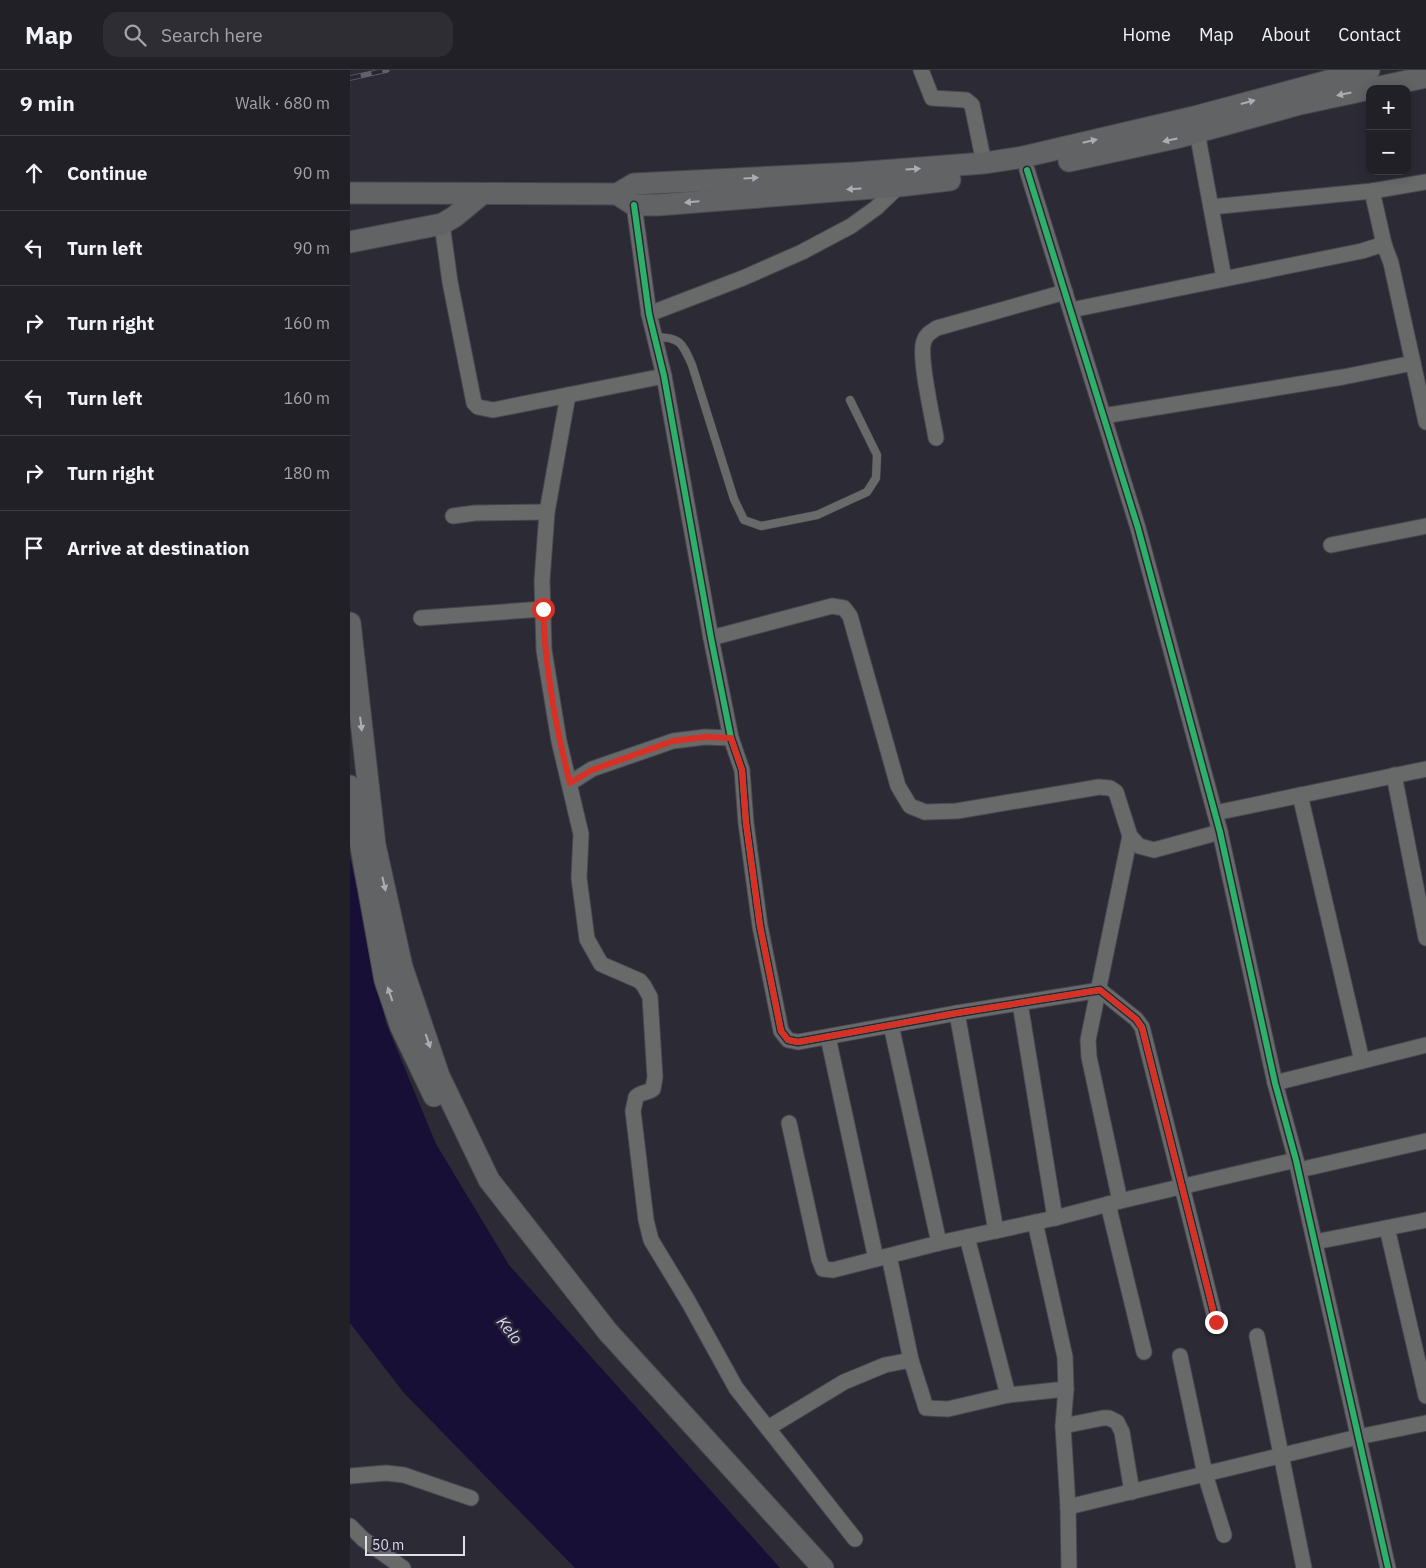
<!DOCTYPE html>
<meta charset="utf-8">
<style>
body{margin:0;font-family:"IBM Plex Sans",sans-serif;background:#2d2d33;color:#f1f3f6}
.controls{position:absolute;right:15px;top:15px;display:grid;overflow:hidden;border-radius:10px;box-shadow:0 2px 12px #0003}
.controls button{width:45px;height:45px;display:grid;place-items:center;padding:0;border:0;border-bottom:1px solid #3e3e44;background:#212027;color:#f1f3f6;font:25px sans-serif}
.scale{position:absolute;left:15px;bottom:12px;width:100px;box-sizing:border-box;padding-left:5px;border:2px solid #dedde8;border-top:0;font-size:14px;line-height:18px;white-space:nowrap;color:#dedde8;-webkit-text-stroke:4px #292737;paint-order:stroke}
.stop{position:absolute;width:15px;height:15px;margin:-11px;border:4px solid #d93025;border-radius:50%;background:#fff}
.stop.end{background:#d93025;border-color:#fff;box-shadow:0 1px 5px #0008}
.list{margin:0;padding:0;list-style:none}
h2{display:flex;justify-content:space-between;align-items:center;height:65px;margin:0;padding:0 20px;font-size:21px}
h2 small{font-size:16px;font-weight:400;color:#a2a3a7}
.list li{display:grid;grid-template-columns:32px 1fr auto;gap:15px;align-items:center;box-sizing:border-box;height:75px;padding:0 20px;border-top:1px solid #3e3e44}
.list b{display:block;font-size:19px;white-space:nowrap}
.list em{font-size:16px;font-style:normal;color:#a2a3a7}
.icon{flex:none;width:28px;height:28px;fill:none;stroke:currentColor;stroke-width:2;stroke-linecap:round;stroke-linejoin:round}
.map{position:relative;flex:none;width:1076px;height:1498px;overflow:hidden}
header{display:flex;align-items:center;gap:30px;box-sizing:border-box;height:70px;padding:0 25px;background:#212027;border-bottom:1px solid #3e3e44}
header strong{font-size:24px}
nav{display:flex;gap:28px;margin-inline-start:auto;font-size:18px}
.search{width:350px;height:45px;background:#2d2d33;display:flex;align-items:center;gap:12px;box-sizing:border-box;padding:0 18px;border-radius:15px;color:#a2a3a7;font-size:19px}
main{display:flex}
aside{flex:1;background:#212027}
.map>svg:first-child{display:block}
</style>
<header>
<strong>Map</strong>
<div class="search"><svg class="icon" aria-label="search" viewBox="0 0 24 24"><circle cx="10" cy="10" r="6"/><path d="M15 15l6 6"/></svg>Search here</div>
<nav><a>Home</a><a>Map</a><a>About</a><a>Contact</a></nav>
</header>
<main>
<aside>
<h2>9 min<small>Walk · 680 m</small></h2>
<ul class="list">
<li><svg class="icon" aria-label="ahead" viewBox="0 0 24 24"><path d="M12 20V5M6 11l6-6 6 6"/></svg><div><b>Continue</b></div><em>90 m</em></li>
<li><svg class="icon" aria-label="left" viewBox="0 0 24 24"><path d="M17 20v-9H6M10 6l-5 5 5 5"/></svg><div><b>Turn left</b></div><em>90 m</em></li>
<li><svg class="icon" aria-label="right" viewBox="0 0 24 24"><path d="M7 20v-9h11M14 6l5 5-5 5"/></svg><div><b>Turn right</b></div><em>160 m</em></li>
<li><svg class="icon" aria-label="left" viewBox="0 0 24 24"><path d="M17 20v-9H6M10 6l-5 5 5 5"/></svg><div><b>Turn left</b></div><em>160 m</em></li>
<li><svg class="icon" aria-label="right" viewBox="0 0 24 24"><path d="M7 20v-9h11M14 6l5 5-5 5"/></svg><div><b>Turn right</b></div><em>180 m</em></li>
<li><svg class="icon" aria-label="arrive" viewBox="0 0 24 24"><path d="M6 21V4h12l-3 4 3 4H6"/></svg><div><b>Arrive at destination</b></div></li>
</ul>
</aside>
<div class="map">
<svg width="1076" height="1498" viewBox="0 0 1076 1498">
<rect width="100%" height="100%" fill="#2c2a34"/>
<path fill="#180f36" d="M0,787L36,953L86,1074L159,1195L430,1498H225L54,1323L0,1253Z"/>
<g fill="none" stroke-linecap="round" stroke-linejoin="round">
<g stroke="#494750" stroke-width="9">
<path id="lane" d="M304,267C330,267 332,272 342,295L384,429L394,450L411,456L467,445L517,422L526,408L527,385L500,330"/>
</g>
<g stroke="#494750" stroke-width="17">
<g id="street">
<path d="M571,0L582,28L616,30L622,35L634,93"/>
<path d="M847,62L874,208"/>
<path d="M677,100L788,458L870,762L925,1013L946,1090L1038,1498"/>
<path d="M284,135L299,244L314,306L361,568L381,668L392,700L396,753L410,856L431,961L438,970L448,972L607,943L750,920L786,949L792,957L866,1252"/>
<path d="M861,137L1022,121"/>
<path d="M92,154L100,212L124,333L128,337L143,340L314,306"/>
<path d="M1034,174L1022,121L1076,112"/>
<path d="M721,240L1012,181L1034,174L1041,193L1076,352"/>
<path d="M299,244L393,208L452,182L501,156L526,138L549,116"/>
<path d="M218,325L197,442L192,511L194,580L209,671L231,764L229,808L237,869L251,894L290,911L294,916L300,927L305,1007L303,1019C298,1023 291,1022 286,1027L283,1041L296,1150L301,1170L338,1231L386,1318L505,1469"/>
<path d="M753,346L993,307L1063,293"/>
<path d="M586,368C583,349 568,286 574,271C576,264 581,262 587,258L715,222"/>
<path d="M103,446L125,443L197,442"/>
<path d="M981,475L1076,456"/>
<path d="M71,548L193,539"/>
<path d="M361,568L482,536L494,538L500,546L548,716L560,736L575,742L607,741L749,717L760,718L766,722L780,766L789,776L804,780L870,762"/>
<path d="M1044,705L1076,868"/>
<path d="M220,713L242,699L323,671L355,667L381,668"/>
<path d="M950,725L1012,991"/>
<path d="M865,743L1076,699"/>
<path d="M670,933L705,1148"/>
<path d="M607,943L646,1161"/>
<path d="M541,955L589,1173"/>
<path d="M478,967L526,1189"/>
<path d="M925,1013L1076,975"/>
<path d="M439,1053L469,1189L473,1199L483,1200L589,1173L705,1148L770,1131L946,1090"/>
<path d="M949,1100L1076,1071"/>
<path d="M770,1131L739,987L738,970L780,766"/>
<path d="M758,1134L794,1282"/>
<path d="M685,1152L715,1287L716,1319"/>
<path d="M1037,1158L1076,1326"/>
<path d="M617,1167L658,1325"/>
<path d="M965,1172L1076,1150"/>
<path d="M539,1186L561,1290L576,1338L598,1339L658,1325L716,1319L713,1356L718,1437L719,1498"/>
<path d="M907,1266L954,1498"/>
<path d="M830,1286L855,1404L874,1465"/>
<path d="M713,1356L753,1348H759L767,1352L772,1362L782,1422"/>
<path d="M418,1358L494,1312L535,1295L561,1290"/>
<path d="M0,1406L36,1403L54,1405L121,1428"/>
<path d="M718,1437L1008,1367L1076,1353"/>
<path d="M0,1456L13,1469L53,1498"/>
</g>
</g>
<g stroke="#494750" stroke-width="23">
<g id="secondary">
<path d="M719,91L830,67L950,34L1076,7"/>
<path d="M0,123L267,124L284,114L505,103L634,93L673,87L844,47L1019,0"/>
<path d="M267,124L284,135H308L549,116L600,110"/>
<path d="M0,172L92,154L104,147L132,124"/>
<path d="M0,553L25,775L52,897L89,1006L139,1110L258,1262L473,1498"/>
<path d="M0,716L35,910L51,957L84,1026"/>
</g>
</g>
<use href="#lane" stroke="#686a6a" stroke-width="8"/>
<use href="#street" stroke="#686a6a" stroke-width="15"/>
<use href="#secondary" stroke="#626365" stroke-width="21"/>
<g stroke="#626167" stroke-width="5.5">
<path id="rail" d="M0,8L37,0"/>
</g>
<use href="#rail" stroke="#292737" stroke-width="4" stroke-dasharray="11" stroke-linecap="butt"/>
<g stroke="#292737" stroke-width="9">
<g id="cycleway">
<path d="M677,100L788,458L870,762L925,1013L946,1090L1038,1498"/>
<path d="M284,135L299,244L314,306L361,568L381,668L392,700L396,753L410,856L431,961L438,970L448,972L607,943L750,920L786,949L792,957L866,1252"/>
</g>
</g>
<use href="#cycleway" stroke="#2db169" stroke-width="6"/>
</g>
<defs><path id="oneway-solid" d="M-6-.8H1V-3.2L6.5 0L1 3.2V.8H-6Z" transform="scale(1.25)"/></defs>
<g fill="#acacb4">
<use href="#oneway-solid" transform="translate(994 24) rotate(168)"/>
<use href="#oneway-solid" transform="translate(898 32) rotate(-15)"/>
<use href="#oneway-solid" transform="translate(820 70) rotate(168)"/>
<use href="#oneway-solid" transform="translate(740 71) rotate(-13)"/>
<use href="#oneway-solid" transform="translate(563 99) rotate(-4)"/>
<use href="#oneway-solid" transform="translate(401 108) rotate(-3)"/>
<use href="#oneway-solid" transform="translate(504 119) rotate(176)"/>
<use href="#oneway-solid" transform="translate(342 132) rotate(175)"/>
<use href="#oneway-solid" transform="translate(11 654) rotate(83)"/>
<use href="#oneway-solid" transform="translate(34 814) rotate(77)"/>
<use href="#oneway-solid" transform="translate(40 924) rotate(-109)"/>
<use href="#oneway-solid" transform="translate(78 971) rotate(71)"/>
</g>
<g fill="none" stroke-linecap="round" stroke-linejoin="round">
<path stroke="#d93025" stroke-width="6" d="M193,539C195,598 205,655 220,713L242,700L323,671L355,667L381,668L392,700L396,753L410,856L431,961L438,970L448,972L607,943L750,920L786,949L792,958L866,1252"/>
</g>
<g text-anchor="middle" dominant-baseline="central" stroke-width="5" stroke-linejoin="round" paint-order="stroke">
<g font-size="16" font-style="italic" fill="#d7d5f5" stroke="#292737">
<text transform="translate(160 1260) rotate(51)">Kelo</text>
</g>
</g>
</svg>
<div class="controls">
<button>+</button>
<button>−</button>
</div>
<div class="scale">50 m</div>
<div class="stop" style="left:193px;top:539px"></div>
<div class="stop end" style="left:866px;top:1252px"></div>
</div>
</main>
